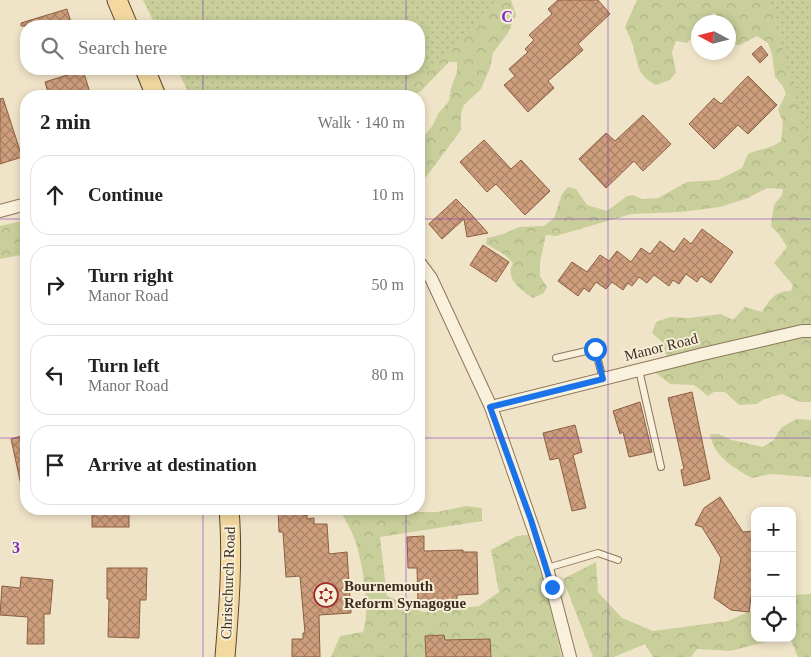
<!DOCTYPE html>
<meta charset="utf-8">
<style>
body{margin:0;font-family:Georgia,serif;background:#f6f6f6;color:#222}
.controls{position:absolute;right:15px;bottom:15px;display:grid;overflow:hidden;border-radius:10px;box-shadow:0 2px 8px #0003}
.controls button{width:45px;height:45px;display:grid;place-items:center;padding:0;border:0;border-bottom:1px solid #e0e0e0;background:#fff;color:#222;font:25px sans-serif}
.compass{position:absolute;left:691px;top:15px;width:45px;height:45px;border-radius:50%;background:#fff;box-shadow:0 2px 8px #0003;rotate:277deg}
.stop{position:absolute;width:15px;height:15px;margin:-11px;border:4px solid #1a73e8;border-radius:50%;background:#fff}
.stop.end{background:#1a73e8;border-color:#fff;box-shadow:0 1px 5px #0008}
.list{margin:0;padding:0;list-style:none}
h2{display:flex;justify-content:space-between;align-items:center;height:65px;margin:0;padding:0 20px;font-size:21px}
h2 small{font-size:16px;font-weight:400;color:#767676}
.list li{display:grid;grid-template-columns:32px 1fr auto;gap:15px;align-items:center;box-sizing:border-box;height:80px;margin:0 10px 10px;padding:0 10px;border:1px solid #e0e0e0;border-radius:20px}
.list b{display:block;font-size:19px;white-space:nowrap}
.list p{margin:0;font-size:16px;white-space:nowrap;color:#767676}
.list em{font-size:16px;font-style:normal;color:#767676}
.icon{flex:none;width:28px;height:28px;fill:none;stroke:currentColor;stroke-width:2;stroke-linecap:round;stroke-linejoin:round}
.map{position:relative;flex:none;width:811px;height:657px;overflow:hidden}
.search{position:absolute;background:#fff;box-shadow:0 2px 8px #0003;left:20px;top:20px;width:405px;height:55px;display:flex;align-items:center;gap:12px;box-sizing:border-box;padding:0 18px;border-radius:20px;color:#767676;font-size:19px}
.panel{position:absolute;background:#fff;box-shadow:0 2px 8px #0003;left:20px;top:90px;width:405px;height:425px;border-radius:20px}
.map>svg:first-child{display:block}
</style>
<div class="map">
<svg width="811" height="657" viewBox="0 0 811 657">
<defs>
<pattern id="forest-crowns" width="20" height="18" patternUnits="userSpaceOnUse" patternTransform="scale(1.25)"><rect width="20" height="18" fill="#c9cf9b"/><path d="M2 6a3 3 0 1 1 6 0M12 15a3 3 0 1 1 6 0" fill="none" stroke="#aeb285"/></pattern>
<pattern id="park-dots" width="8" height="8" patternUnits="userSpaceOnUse" patternTransform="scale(1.25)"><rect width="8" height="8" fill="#c9cf9b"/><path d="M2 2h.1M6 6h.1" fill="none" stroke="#aeb285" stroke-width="1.8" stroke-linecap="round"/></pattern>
<pattern id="building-cross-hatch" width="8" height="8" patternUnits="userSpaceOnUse" patternTransform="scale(1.25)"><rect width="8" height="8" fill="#cf9f7d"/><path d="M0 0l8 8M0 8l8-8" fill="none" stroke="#a98266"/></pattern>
</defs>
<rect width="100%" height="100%" fill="#f0e4c8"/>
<g fill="url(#forest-crowns)">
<path d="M447,0H511L516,15L508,33L493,53L490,68L481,89L464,105L461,113V130L423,181H419V139L425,135L433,125L438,114L449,101L451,88L457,72V62H449L421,91L412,96H308L419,69V26Z"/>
<path d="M637,0H811V402H800L782,394L764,399L757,404L739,405L725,392H714L708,396L694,385L670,384L656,373L660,361L667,356L662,342L652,333L656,322L670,317L689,318L721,314L733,320L745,307L762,312C770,299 775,291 791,291L793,285L774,263L787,247L778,233L771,226L774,205L782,195L783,189L767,188L748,198L720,207L681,212L631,214L556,236L546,235L540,262V276L547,287L544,293L533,298C521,290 504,278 513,263L505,255L486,244L487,238L503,234L519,227L544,226L554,218L562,194L568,187L576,189L587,205L607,211L627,196L634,195L641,199L658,198L687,182L718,180L742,168L748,154C759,149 771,149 781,141L783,122L778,110L786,94L782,85L775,77L772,54L768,43L757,36L740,45L731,44L729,41L728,22H719V19L714,12L706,22H698V31L687,43L676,41L672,52L676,72L670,80L656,85C636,74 639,66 633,46C631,39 628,33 625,27Z"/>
<path d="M26,220V254L0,259V226Z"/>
<path d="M797,419L811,420V477L770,474L752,478C734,468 713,456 710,434H718L732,440L763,447L774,440L782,427Z"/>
<path d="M466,506L482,508V521L380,537L387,596L423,612L479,606L499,592L491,550L517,536L528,535L544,582L562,657H331L340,636L363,632C371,612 362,556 353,535C350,528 346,521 342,514L384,512H437Z"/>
<path d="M596,562L598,592L622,618L653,631L728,621L755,609V638H782L730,651L697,649L691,657H653L645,644L614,657H593L563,579Z"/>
<path d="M811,594V657H798L790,638H792V595Z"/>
</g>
<g fill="url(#park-dots)">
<path d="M143,0H496L434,65L385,96H190L177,69H419V26H156Z"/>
<path d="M770,0H811V159L775,20Z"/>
</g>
<g fill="url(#building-cross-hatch)" stroke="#8d5f41">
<path d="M558,0H598L610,14L578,44L583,50L548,81L554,88L528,112L504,85L515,76L509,69L528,52L525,49L534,40L529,35L552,14L548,9Z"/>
<path d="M67,9L72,26H21V23Z"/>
<path d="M761,46L768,55L760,63L752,54Z"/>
<path d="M83,70L91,96H49L45,82Z"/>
<path d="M748,76L777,105L748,134L738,125L714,149L689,124L714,98L721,104Z"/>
<path d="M3,98L22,157L0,164V99Z"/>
<path d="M643,115L671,144L643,171L634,161L606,188L579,159L606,133L615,141Z"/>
<path d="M484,140L511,169L521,160L550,191L525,215L496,184L487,192L460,162Z"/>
<path d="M456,199L470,213L488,233L467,237L464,219L442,239L429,224Z"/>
<path d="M702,229L733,252L711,283L701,276L697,282L686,274L679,284L673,280L669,286L654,275L647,283L639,277L632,286L628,283L623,290L612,282L606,289L596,282L589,292L584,288L578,296L558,281L572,262L587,272L600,255L609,261L617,251L631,262L641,248L650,254L660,241L674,252L684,238L691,244Z"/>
<path d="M483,245L509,262L496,282L470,265Z"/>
<path d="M692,392L710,479L684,486L681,470L684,469L668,398Z"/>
<path d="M640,402L652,452L629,457L623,432L620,434L613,411Z"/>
<path d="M575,425L582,452L573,455L586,508L572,511L559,458L550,460L543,433Z"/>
<path d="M25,435L26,443V484L21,485L11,439Z"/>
<path d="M720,497L743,532L755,531V566L749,612L731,610L714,598L721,558L702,527L695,525L704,508Z"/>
<rect x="92" y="509" width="37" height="18"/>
<path d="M278,509H301L302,515H307V519L314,518V524H327L329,554L347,552L351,613L319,615L320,657H292V639H303V633H305L300,576L286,577L283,532H279Z"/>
<path d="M424,536V551L463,550V552H477L478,594L457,595V601L418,603L417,568H408L407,537Z"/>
<path d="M107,568H147L146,600H140L139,638L108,637L109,599H107Z"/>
<path d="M21,577L53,580L50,614H44V644H27L28,617L0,615L2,586L20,588Z"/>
<path d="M444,635L445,640L490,639L491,657H426L425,636Z"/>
</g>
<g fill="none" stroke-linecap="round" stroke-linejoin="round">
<g stroke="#8d765c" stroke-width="8">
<g id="lane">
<path d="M556,358L595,349L603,379"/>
<path d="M639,370L661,467"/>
<path d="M547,568L598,553L618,560"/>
</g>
</g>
<g stroke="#8d765c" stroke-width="14">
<g id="street">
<path d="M0,211L26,204"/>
<path d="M419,262L431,278L491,407L547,568L570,657"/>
<path d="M491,407L703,354L802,331H811"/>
</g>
</g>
<g stroke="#5b4430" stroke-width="21">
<g id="primary">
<path d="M117,0L128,26"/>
<path d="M145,69L156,96"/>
<path d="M225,657C229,608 233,558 229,509"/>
</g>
</g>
<use href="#lane" stroke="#faf1dc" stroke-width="6"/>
<use href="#street" stroke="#faf1dc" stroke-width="12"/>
<use href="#primary" stroke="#f3d9a0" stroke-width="19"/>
</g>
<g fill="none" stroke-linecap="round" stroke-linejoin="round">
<path stroke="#1a73e8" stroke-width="6" d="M552,587L531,520L490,407L603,379L595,349"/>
</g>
<path fill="none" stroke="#7b2cbf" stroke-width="1" stroke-opacity="0.55" d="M203,0V26M406,0V26M608,0V657M203,69V96M406,69V96M0,219H26M419,219H811M0,438H26M419,438H811M203,509V657M406,509V657"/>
<defs>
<g id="synagogue-ring" transform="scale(1.25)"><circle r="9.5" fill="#f7eed8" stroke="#9e2a2b" stroke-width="1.5"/><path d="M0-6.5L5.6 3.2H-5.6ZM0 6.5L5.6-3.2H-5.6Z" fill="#9e2a2b"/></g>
</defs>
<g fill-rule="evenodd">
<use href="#synagogue-ring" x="326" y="595"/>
</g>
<g text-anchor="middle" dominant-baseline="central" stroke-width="4" stroke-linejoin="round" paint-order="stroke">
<g font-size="15" fill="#3d2e20" stroke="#f7eed8">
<text transform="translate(661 347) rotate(-14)">Manor Road</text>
<text transform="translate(228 583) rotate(-88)">Christchurch Road</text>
</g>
<g font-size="15" font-weight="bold" fill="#3d2e20" stroke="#f7eed8" text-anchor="start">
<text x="344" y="586">Bournemouth<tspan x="344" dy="17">Reform Synagogue</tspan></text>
</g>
</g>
<g font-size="16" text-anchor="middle" font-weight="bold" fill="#7b2cbf" stroke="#f7eed8" stroke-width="4" stroke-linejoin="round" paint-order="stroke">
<text x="507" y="22">C</text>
<text x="16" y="553">3</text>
</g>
</svg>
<div class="controls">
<button>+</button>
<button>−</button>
<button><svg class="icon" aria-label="locate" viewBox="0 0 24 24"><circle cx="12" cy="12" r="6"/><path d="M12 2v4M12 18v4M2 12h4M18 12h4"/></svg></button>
</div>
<svg class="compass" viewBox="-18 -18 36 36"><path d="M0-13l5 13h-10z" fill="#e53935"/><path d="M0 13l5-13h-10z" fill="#767676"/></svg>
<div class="stop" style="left:595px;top:349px"></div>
<div class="stop end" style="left:552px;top:587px"></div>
<div class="search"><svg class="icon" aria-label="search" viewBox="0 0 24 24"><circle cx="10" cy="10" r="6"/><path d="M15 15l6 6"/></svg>Search here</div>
<section class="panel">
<h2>2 min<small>Walk · 140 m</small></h2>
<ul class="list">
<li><svg class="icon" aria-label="ahead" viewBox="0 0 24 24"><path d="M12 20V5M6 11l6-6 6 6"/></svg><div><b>Continue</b></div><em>10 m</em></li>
<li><svg class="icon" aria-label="right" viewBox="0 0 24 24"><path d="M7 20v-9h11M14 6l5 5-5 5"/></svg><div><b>Turn right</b><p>Manor Road</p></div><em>50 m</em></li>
<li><svg class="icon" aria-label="left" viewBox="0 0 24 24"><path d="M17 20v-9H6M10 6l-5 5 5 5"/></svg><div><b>Turn left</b><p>Manor Road</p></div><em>80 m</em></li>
<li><svg class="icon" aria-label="arrive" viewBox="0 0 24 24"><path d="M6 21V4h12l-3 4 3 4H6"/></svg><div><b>Arrive at destination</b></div></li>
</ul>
</section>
</div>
